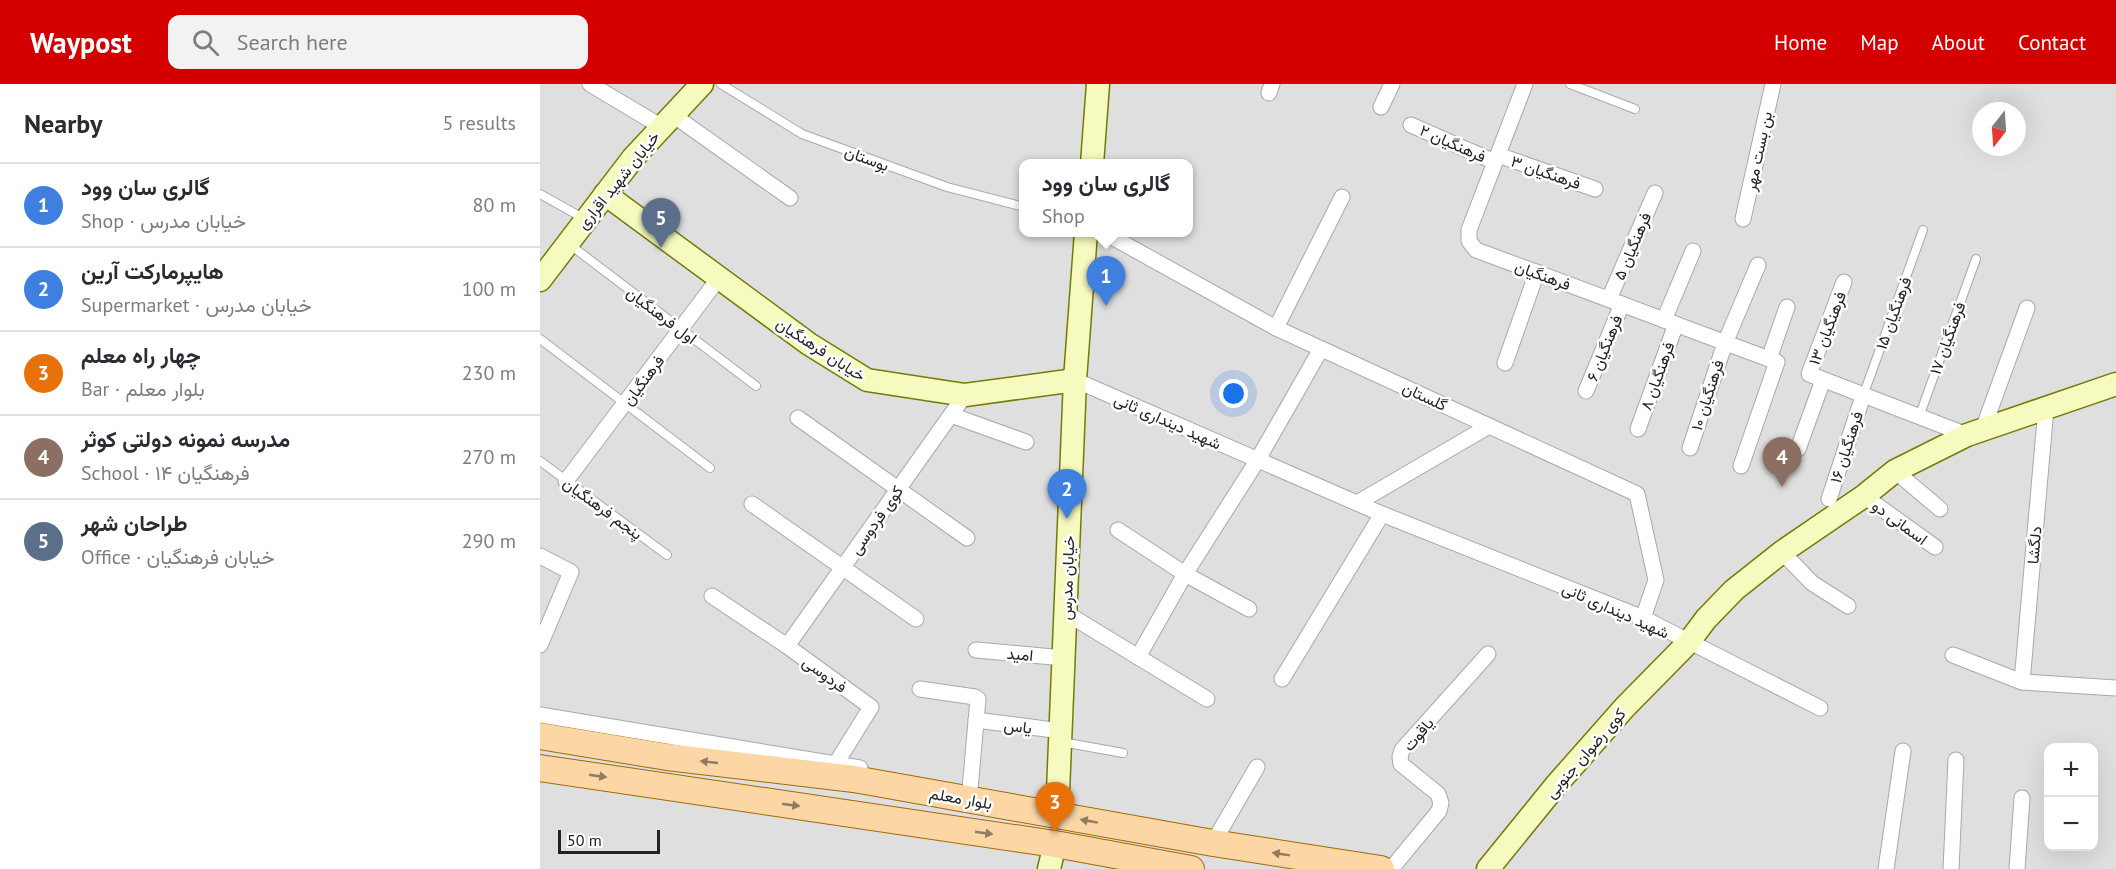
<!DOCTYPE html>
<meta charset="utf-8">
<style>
body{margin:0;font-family:"PT Sans",Vazirmatn,sans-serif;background:#f2f2f3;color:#2b2b33}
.controls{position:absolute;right:18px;bottom:18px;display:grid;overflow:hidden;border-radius:12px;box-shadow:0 6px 24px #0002}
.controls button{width:54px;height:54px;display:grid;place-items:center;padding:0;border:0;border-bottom:2px solid #e1e1e2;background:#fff;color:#2b2b33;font:30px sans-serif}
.compass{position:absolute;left:1432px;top:18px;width:54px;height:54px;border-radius:50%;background:#fff;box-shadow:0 6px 24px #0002;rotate:197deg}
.scale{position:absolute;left:18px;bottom:15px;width:102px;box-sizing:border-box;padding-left:6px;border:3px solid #222;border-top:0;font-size:16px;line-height:21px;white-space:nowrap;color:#222;-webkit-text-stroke:4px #fff;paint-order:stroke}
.you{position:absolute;left:694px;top:310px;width:21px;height:21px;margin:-15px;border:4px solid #fff;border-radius:50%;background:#1a73e8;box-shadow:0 0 0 9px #1a73e833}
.badge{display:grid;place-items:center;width:39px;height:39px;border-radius:50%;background:#d40000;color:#fff;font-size:20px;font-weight:700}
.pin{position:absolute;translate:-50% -50px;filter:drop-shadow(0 2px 3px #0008)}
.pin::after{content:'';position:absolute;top:32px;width:21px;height:18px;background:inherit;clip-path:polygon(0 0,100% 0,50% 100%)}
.popup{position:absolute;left:479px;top:75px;width:174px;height:78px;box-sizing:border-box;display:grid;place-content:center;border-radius:12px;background:#fff;filter:drop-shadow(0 2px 4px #0005);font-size:20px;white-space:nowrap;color:#7c7c81}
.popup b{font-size:22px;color:#2b2b33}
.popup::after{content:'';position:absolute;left:50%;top:100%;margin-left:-12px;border:12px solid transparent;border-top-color:#fff}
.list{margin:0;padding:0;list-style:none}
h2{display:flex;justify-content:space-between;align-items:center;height:78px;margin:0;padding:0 24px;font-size:26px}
h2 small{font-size:20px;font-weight:400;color:#7c7c81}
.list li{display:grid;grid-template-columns:39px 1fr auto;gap:18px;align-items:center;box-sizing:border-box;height:84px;padding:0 24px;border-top:2px solid #e1e1e2}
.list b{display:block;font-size:22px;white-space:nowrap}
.list p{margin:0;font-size:20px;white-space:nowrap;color:#7c7c81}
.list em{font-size:20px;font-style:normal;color:#7c7c81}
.icon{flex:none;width:33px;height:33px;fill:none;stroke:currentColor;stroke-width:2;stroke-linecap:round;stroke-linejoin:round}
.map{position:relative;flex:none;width:1576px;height:785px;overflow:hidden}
header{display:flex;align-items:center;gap:36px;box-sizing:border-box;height:84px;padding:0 30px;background:#d40000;color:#fff}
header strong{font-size:28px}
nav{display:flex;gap:33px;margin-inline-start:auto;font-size:21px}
.search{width:420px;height:54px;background:#f2f2f3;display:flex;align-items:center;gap:15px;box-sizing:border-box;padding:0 21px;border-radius:12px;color:#7c7c81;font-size:22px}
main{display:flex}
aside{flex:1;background:#fff}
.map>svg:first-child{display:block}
</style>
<header>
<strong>Waypost</strong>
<div class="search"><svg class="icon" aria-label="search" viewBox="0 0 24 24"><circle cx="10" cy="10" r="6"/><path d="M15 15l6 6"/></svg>Search here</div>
<nav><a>Home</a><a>Map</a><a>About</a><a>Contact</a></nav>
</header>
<main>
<aside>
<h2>Nearby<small>5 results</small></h2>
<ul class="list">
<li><span class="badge" style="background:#3f7fe0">1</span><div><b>گالری سان وود</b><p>Shop · خیابان مدرس</p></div><em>80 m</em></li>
<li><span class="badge" style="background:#3f7fe0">2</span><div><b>هایپرمارکت آرین</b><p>Supermarket · خیابان مدرس</p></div><em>100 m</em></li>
<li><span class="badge" style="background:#e8710a">3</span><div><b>چهار راه معلم</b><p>Bar · بلوار معلم</p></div><em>230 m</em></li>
<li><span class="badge" style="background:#8d6e63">4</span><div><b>مدرسه نمونه دولتی کوثر</b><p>School · فرهنگیان ۱۴</p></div><em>270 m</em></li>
<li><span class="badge" style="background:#5c6f8a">5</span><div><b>طراحان شهر</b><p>Office · خیابان فرهنگیان</p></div><em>290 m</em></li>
</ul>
</aside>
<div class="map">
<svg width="1576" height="785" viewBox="0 0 1576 785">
<rect width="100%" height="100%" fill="#f2efe9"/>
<path fill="#e0dfdf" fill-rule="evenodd" d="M0,0H1576V785H0ZM1441,27H1477V63H1441ZM484,80H648V148H484ZM1508,664H1554V762H1508Z"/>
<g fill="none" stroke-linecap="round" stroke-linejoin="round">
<g stroke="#a9a9a9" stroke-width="10">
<g id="lane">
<path d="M181,0L262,50L407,103L484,123"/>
<path d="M1030,0L1095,25"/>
<path d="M0,110L43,134"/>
<path d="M29,160L216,302"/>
<path d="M0,255L170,384"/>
<path d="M1323,312L1383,146"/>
<path d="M1379,333L1436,175"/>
<path d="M0,377L127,471"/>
<path d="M522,658L583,669"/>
</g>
</g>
<g stroke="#a9a9a9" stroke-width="17">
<g id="street">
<path d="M50,0L122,43"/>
<path d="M985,0L929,146V157L936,166L1237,278L1201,382"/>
<path d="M729,9L732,0"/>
<path d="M841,23L852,0"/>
<path d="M133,31L250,114"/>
<path d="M871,41L955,78"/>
<path d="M958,71L1055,105"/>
<path d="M1203,135L1233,0"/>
<path d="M563,148L736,244L1097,410L1116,496L1103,534"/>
<path d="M1304,198L1269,290L1427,351"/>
<path d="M1069,215L1115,109"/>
<path d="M1124,236L1153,167"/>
<path d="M736,244L802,113"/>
<path d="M1229,275L1247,223"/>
<path d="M965,279L997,188"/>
<path d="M535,296L842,430L1103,534L1280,624"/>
<path d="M1046,307L1082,220"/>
<path d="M411,331L486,358"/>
<path d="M258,334L427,454"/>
<path d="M1098,345L1136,240"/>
<path d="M1443,345L1487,224"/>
<path d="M1150,364L1185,259L1218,181"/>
<path d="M1258,365L1283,296"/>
<path d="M1355,387L1400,425"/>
<path d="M26,397L179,194"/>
<path d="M1324,412L1395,463"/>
<path d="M1289,415L1323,312"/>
<path d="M817,419L949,342"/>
<path d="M212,420L376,535"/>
<path d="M578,446L645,490L709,525"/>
<path d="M1242,468L1272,499L1308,522"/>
<path d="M0,472L31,488L0,561"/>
<path d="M172,512L247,562L331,623L292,686"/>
<path d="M526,529L667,615"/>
<path d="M247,562L425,311"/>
<path d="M436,566L524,574"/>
<path d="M1413,571L1482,598L1576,604"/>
<path d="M598,573L645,490L717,377L781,265"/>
<path d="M742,595L842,430"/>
<path d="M1482,598L1506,324"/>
<path d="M380,605L435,613L438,615L429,716"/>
<path d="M0,631L320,684"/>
<path d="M436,636L521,647"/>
<path d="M673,759L717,683"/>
<path d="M851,785L899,727L901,719L898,710L861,680L860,673L862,666L948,570"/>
<path d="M1346,785L1363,667"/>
<path d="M1411,785L1416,676"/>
<path d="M1477,785L1482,714"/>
</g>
</g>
<g stroke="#707d05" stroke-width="25">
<g id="secondary">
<path d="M552,80L558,0"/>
<path d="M65,110L269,260L327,296L425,311L535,296"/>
<path d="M0,196L93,74L162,0"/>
<path d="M517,732L535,296L546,148"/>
<path d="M509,785L515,760"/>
<path d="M948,785L1017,700L1085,623L1148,559L1166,535L1194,506L1242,468L1324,412L1355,387L1427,351L1576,300"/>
</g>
</g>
<g stroke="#a06b00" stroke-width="28">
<g id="primary">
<path d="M0,652L127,673L314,695L673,759L841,785"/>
<path d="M0,684L515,760L651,785"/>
</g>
</g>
<use href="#lane" stroke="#fff" stroke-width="8"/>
<use href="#street" stroke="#fff" stroke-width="15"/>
<use href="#secondary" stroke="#f7fabf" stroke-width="22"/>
<use href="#primary" stroke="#fcd6a4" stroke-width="26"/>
</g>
<defs><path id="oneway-solid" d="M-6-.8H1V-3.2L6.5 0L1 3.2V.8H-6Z" transform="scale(1.5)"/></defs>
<g fill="#8f7c63">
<use href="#oneway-solid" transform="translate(169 678) rotate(-174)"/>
<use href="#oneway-solid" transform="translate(58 692) rotate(8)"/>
<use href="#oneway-solid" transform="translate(251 721) rotate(8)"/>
<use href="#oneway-solid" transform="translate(549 737) rotate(-170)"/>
<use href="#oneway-solid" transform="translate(444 749) rotate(8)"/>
<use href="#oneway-solid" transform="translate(741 770) rotate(-171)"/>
</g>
<g text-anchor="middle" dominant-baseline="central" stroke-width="5" stroke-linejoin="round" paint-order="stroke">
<g font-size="16" fill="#222" stroke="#fff">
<text transform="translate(913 59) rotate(24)">فرهنگیان ۲</text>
<text transform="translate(1218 67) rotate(-78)">بن بست مهر</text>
<text transform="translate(327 74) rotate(20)">بوستان</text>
<text transform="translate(1006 88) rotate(19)">فرهنگیان ۳</text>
<text transform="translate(78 96) rotate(-51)">خیابان شهید اقراری</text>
<text transform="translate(1092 162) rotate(-67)">فرهنگیان ۵</text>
<text transform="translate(1003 191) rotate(20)">فرهنگیان</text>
<text transform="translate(1353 229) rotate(-70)">فرهنگیان ۱۵</text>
<text transform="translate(122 231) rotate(37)">اول فرهنگیان</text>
<text transform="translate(1287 244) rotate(-69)">فرهنگیان ۱۳</text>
<text transform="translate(1407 254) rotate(-70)">فرهنگیان ۱۷</text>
<text transform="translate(1064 264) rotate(-68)">فرهنگیان ۶</text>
<text transform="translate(281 265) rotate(33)">خیابان فرهنگیان</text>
<text transform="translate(1117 292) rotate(-70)">فرهنگیان ۸</text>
<text transform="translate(103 296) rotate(-53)">فرهنگیان</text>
<text transform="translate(1167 311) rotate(-72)">فرهنگیان ۱۰</text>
<text transform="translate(885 312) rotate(25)">گلستان</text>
<text transform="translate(628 337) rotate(24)">شهید دینداری ثانی</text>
<text transform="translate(1306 363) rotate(-72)">فرهنگیان ۱۶</text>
<text transform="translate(63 424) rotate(36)">پنجم فرهنگیان</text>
<text transform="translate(336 436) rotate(-55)">کوی فردوسی</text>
<text transform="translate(1360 438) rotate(36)">اسمانی دو</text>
<text transform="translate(1494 461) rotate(-85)">دلگشا</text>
<text transform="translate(527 494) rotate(-88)">خیابان مدرس</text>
<text transform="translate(1076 526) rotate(24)">شهید دینداری ثانی</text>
<text transform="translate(480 570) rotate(5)">امید</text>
<text transform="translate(285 590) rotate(36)">فردوسی</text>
<text transform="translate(478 642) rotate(7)">یاس</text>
<text transform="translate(878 650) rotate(-50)">یاقوت</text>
<text transform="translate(1045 669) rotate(-49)">کوی رضوان جنوبی</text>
<text transform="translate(421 714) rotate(10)">بلوار معلم</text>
</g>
</g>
</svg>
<div class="controls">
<button>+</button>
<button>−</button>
</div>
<svg class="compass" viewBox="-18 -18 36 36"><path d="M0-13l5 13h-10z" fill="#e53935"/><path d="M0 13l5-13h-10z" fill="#7c7c81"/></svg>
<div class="scale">50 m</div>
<div class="you"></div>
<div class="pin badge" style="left:566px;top:222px;background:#3f7fe0">1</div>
<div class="popup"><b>گالری سان وود</b>Shop</div>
<div class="pin badge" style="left:527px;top:435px;background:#3f7fe0">2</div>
<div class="pin badge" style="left:515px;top:748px;background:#e8710a">3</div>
<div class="pin badge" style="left:1242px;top:403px;background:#8d6e63">4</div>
<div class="pin badge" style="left:121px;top:164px;background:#5c6f8a">5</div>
</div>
</main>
